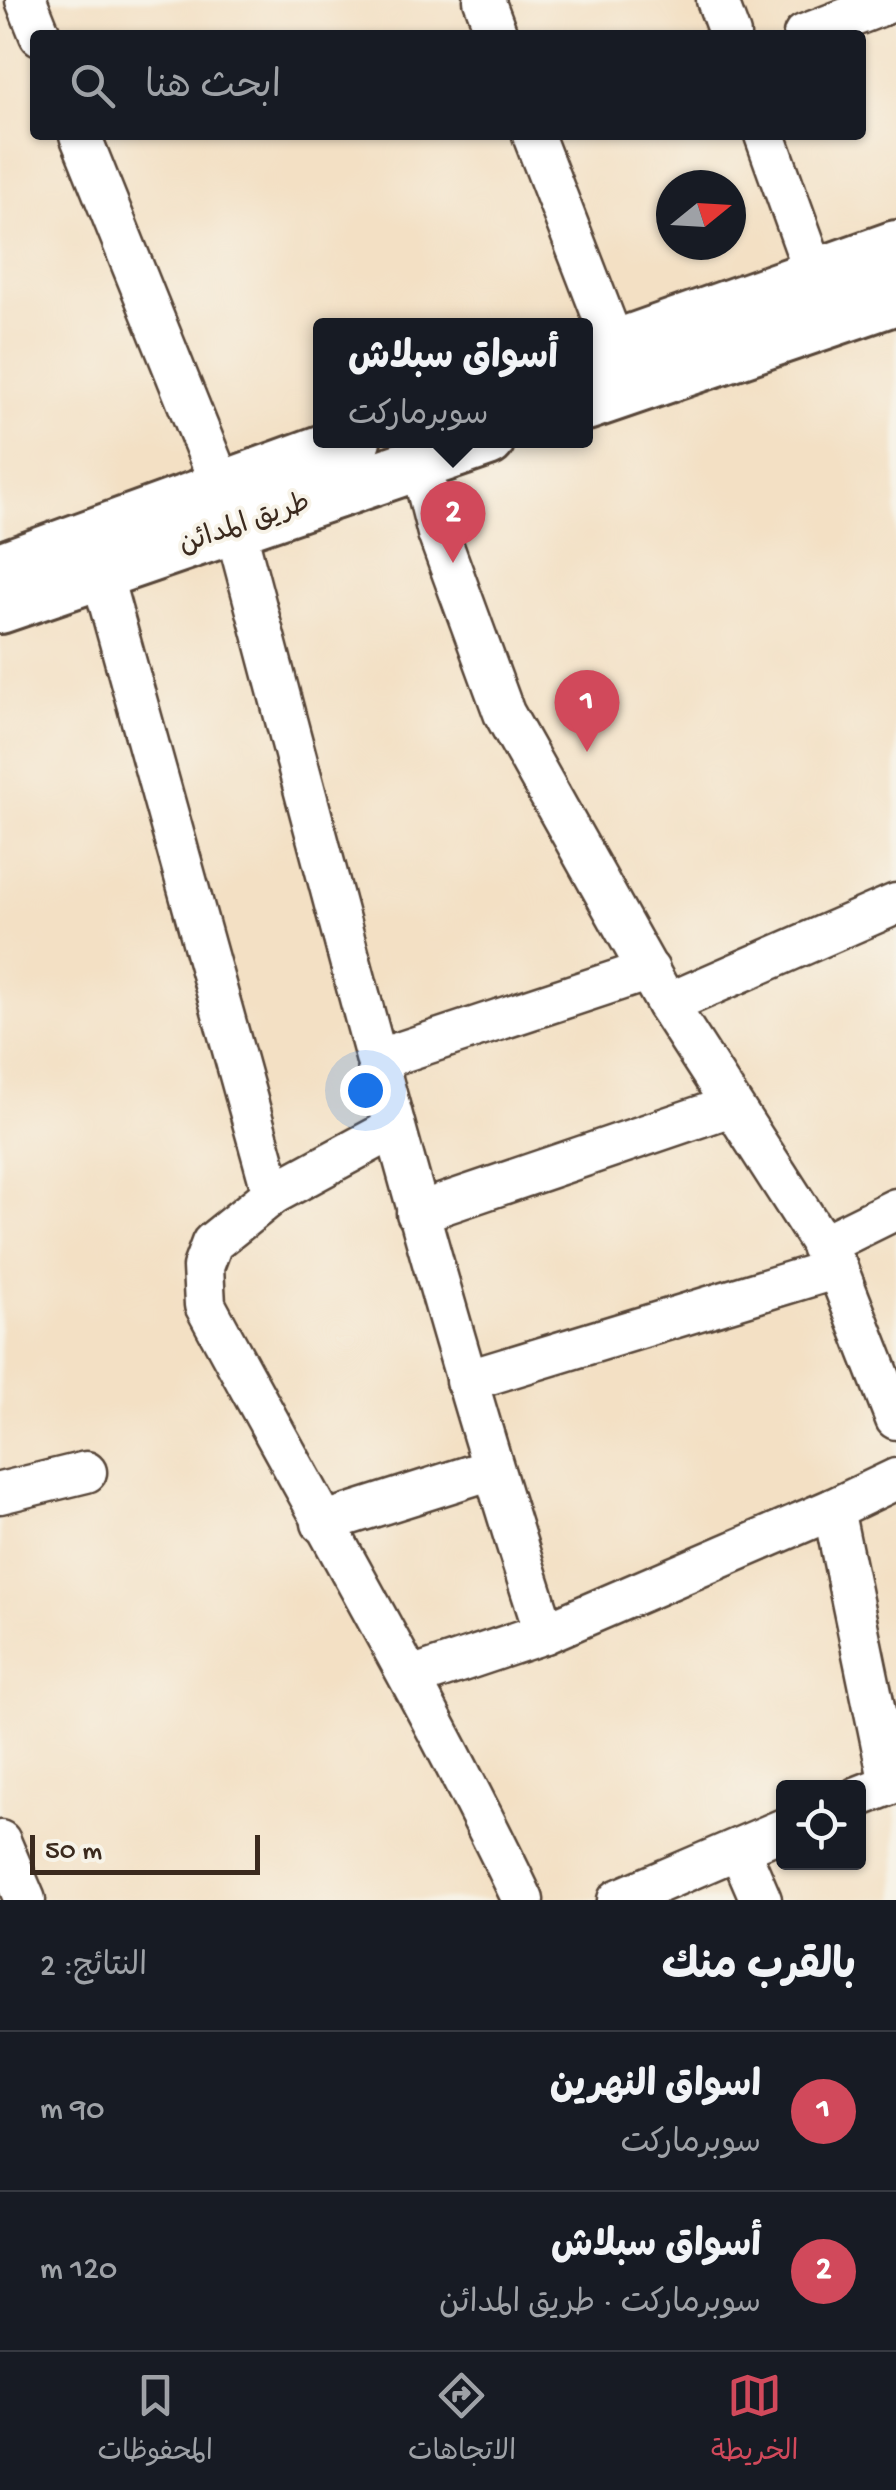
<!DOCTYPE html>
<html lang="ar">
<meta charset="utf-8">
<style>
body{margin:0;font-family:"Gochi Hand","Playpen Sans Arabic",sans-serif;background:#20242c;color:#f1f3f6;direction:rtl}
.controls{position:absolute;right:30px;bottom:30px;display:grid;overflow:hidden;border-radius:10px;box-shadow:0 2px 8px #0004}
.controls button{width:90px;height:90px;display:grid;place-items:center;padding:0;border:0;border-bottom:2px solid #363941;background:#171b24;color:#f1f3f6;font:50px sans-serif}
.compass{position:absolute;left:656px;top:170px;width:90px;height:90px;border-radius:50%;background:#171b24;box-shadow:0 2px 8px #0004;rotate:72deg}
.scale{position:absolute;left:30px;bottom:25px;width:230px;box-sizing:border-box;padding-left:10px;border:5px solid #3b2a1e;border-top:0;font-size:28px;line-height:35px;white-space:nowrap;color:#3b2a1e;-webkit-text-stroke:8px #f7f3e8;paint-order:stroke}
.you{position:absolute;left:365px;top:1090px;width:35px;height:35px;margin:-25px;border:8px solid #fff;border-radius:50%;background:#1a73e8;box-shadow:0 0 0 15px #1a73e833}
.badge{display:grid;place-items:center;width:65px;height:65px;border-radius:50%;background:#d1495b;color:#fff;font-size:32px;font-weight:700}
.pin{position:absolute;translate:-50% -82px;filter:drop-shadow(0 2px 5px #0008)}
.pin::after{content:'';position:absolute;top:52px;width:35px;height:30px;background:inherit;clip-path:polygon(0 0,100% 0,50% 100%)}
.popup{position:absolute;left:313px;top:318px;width:280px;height:130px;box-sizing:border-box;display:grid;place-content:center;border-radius:10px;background:#171b24;filter:drop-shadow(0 2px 8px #0005);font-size:32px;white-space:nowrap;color:#9ea1a6}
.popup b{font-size:38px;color:#f1f3f6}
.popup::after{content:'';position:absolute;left:50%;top:100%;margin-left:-20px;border:20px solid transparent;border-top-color:#171b24}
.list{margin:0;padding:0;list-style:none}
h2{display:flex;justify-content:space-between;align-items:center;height:130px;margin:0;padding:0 40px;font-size:42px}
h2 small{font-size:32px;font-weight:400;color:#9ea1a6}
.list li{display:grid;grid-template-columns:65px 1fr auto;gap:30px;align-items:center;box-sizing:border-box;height:160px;padding:0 40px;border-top:2px solid #363941}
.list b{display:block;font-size:38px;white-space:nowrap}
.list p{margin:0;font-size:32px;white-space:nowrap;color:#9ea1a6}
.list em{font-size:32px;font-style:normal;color:#9ea1a6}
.icon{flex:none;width:55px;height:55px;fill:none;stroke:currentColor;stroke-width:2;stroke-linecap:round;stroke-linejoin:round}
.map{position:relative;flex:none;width:896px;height:1900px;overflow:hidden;direction:ltr}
.search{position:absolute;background:#171b24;box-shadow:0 2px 8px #0004;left:30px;right:30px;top:30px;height:110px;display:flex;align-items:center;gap:25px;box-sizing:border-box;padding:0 35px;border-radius:10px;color:#9ea1a6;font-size:38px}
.sheet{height:450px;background:#171b24}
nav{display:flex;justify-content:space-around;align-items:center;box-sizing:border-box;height:140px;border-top:2px solid #363941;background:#171b24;font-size:28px;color:#9ea1a6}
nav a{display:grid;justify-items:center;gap:5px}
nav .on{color:#d1495b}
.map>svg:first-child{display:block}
</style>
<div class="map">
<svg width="896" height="1900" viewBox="0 0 896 1900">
<rect width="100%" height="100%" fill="#f7f3e8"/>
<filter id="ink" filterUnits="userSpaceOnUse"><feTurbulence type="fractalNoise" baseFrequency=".01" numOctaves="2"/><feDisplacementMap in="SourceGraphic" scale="20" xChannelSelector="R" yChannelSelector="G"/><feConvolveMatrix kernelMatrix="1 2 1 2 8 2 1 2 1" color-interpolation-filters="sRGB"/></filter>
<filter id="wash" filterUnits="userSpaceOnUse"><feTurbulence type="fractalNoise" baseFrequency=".0048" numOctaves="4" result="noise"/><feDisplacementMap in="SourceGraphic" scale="40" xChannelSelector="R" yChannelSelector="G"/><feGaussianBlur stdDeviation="2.25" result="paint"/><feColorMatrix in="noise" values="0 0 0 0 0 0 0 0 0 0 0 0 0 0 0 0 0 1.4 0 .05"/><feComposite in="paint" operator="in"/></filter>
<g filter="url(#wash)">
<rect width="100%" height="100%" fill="#f3e0c4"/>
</g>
<g filter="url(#ink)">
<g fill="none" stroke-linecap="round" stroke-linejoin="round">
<g stroke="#574537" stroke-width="45">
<g id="minor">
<path d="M26,0L40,35"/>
<path d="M484,0L497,35"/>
<path d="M717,0L730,35"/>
<path d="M804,35L895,0"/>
<path d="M80,135L222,488"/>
<path d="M533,135L615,347"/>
<path d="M765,135L815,274"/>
<path d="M421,466L438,533L504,713L667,1004L837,1268L896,1419"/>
<path d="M235,528C334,898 427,1269 545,1633L833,1509L896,1479"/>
<path d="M101,573L273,1194"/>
<path d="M667,1004L896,904"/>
<path d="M377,1060L649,970"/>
<path d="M393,1129L273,1194L212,1243L203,1267L205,1305C311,1503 426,1697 523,1900"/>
<path d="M417,1213L731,1106"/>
<path d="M821,1246L896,1209"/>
<path d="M466,1381L837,1268"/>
<path d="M0,1493L86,1472"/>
<path d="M833,1509L890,1784"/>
<path d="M322,1523L492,1469"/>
<path d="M411,1678L545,1633"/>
<path d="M858,1797L896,1782"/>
<path d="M0,1841L25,1900"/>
<path d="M739,1849L761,1900"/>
<path d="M618,1900L784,1829"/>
</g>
</g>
<g stroke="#574537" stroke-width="58">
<g id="major">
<path d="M586,357L896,247"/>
<path d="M586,404L896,298"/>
<path d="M0,569L354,440"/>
<path d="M0,607L488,440"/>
</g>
</g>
<use href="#minor" stroke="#fff" stroke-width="40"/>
<use href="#major" stroke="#fff" stroke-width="52"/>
</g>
</g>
<g text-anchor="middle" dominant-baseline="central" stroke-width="8" stroke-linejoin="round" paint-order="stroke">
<g font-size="28" fill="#3b2a1e" stroke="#f7f3e8">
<text transform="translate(245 525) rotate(-19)">طريق المدائن</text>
</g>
</g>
</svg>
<div class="controls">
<button><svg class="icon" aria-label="locate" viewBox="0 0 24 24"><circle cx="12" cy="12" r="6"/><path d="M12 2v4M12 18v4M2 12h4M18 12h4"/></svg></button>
</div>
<svg class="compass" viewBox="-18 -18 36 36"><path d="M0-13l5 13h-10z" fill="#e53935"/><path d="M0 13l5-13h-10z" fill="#9ea1a6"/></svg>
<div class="scale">50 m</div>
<div class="you"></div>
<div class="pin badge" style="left:587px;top:752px">1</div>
<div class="pin badge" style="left:453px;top:563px">2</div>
<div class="popup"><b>أسواق سبلاش</b>سوبرماركت</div>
<div class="search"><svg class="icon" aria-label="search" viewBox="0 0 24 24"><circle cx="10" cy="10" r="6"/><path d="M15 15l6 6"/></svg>ابحث هنا</div>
</div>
<section class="sheet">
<h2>بالقرب منك<small>النتائج: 2</small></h2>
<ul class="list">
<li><span class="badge">1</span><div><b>اسواق النهرين</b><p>سوبرماركت</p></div><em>90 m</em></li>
<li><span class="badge">2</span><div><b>أسواق سبلاش</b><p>سوبرماركت · طريق المدائن</p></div><em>120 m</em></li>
</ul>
</section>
<nav>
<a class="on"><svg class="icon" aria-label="map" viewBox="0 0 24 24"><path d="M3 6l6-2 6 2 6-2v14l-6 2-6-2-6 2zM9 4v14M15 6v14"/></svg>الخريطة</a>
<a><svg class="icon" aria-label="directions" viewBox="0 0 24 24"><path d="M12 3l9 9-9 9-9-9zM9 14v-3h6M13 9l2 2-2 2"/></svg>الاتجاهات</a>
<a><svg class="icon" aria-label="saved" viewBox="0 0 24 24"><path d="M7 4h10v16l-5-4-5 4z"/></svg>المحفوظات</a>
</nav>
